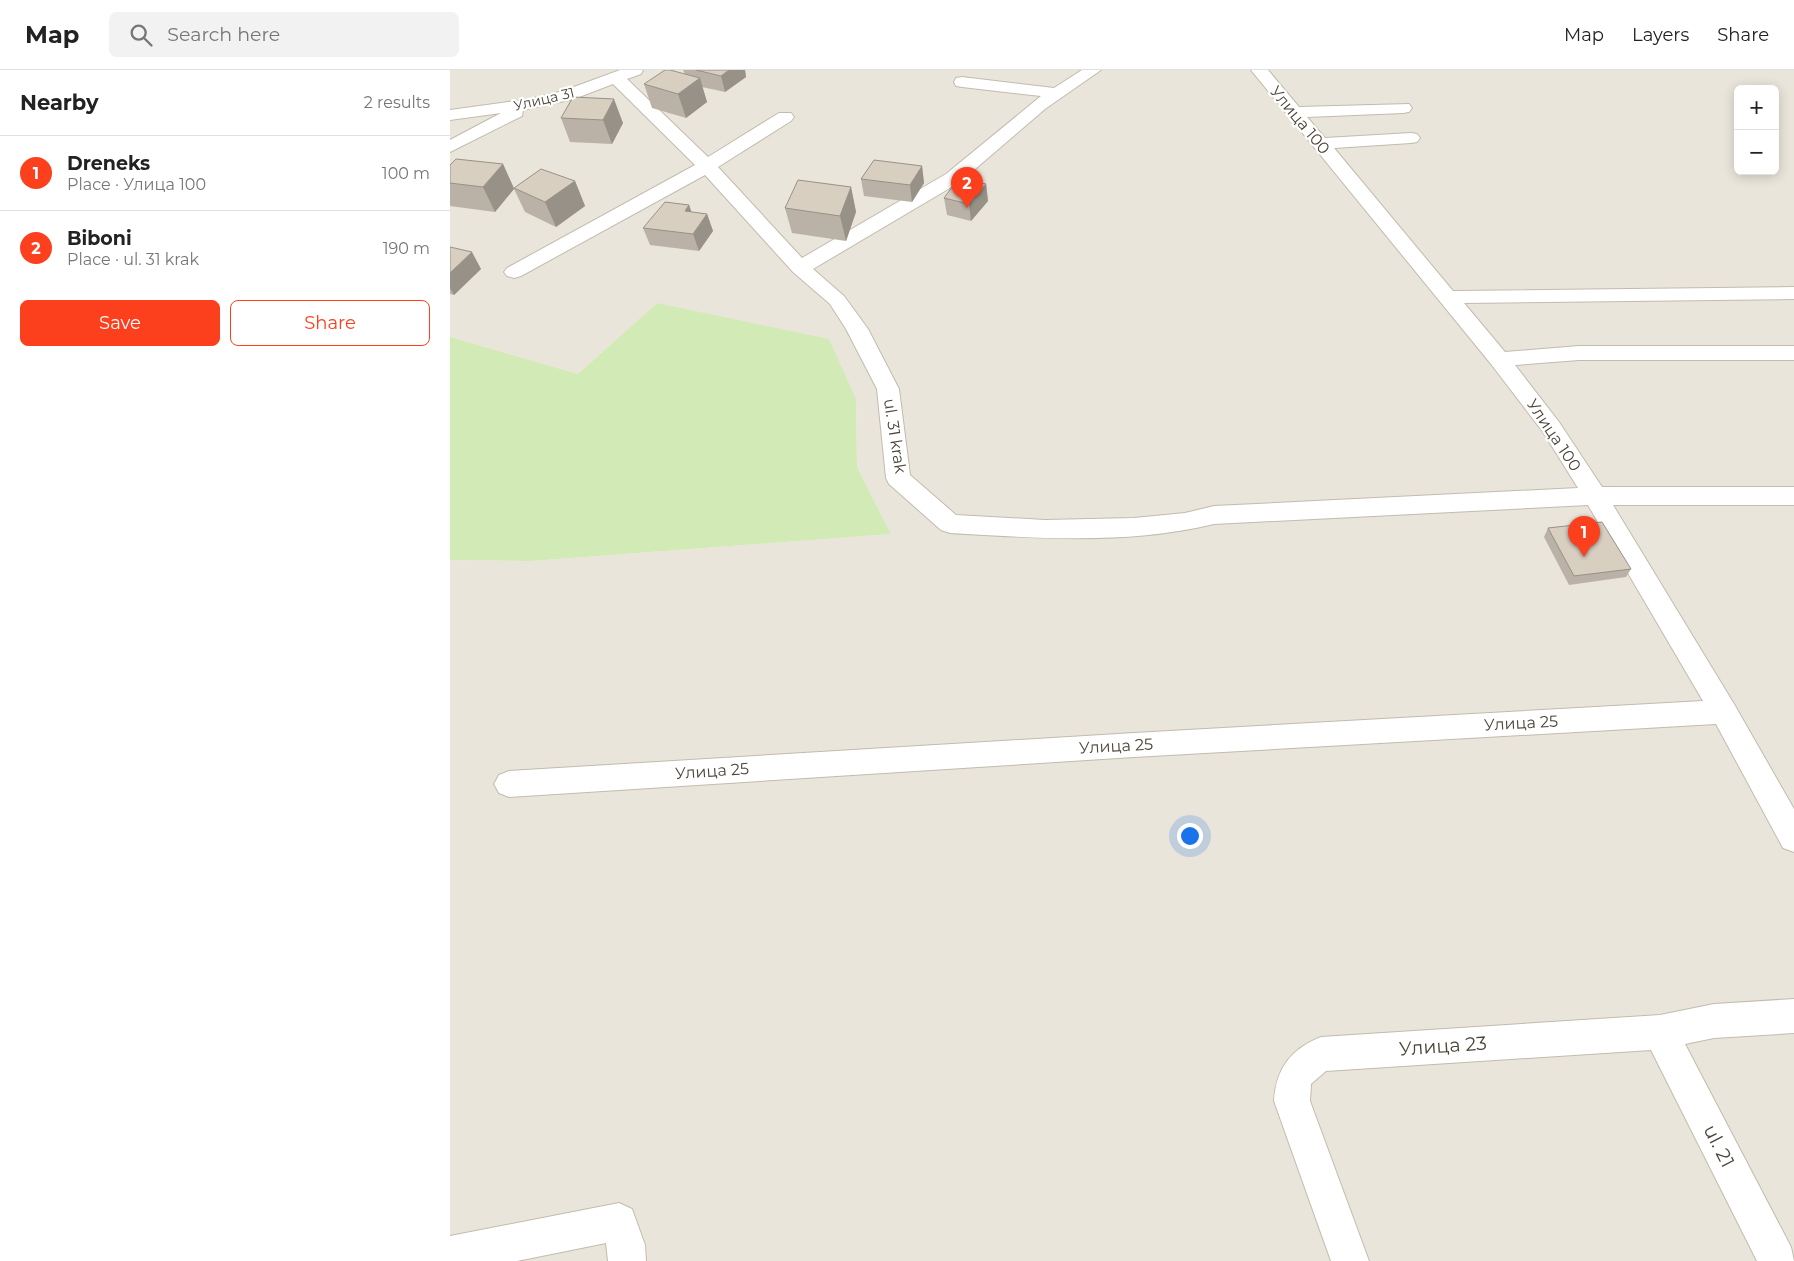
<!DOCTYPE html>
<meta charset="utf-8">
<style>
body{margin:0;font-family:Montserrat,sans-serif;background:#f2f2f2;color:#222}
.controls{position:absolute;right:15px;top:15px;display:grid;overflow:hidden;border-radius:8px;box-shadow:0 2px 12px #0003}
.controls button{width:45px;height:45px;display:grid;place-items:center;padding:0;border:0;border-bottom:1px solid #e0e0e0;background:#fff;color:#222;font:25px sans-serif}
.you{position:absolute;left:739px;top:765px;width:18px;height:18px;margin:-12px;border:4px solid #fff;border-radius:50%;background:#1a73e8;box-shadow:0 0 0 8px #1a73e833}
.badge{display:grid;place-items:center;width:32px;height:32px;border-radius:50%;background:#fc3f1d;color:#fff;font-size:16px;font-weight:700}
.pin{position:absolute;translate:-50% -41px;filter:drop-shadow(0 1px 2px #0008)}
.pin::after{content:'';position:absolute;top:26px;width:18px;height:15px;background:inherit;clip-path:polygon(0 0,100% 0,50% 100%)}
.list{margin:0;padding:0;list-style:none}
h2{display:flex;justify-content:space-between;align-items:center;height:65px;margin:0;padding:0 20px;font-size:21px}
h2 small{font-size:16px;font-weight:400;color:#767676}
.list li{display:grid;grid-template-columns:32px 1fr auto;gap:15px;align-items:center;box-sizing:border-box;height:75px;padding:0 20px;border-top:1px solid #e0e0e0}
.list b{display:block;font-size:19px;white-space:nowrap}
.list p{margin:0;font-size:16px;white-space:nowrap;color:#767676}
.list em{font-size:16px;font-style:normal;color:#767676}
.actions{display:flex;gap:10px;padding:15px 20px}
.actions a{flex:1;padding:11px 0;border:1px solid #fc3f1d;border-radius:8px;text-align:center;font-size:18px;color:#fc3f1d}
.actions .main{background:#fc3f1d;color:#fff}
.icon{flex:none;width:28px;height:28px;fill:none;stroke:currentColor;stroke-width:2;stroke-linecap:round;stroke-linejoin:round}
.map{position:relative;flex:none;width:1344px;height:1191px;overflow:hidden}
header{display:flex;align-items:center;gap:30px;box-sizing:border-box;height:70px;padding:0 25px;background:#fff;border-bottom:1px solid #e0e0e0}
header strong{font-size:24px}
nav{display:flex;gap:28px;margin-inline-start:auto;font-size:18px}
.search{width:350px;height:45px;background:#f2f2f2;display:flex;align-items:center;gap:12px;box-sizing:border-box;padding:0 18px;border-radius:8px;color:#767676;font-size:19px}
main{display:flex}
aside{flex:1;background:#fff}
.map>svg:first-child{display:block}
</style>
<header>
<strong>Map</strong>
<div class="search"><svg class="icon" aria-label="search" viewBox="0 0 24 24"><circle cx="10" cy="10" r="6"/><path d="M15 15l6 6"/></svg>Search here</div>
<nav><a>Map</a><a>Layers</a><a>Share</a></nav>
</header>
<main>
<aside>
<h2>Nearby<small>2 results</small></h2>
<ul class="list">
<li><span class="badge">1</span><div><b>Dreneks</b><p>Place · Улица 100</p></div><em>100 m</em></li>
<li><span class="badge">2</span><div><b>Biboni</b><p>Place · ul. 31 krak</p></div><em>190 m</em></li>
</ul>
<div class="actions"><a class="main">Save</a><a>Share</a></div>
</aside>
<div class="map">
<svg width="1344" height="1191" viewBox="0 0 1344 1191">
<rect width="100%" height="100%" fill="#f6f3ec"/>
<path fill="#eae5da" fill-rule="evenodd" d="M0,0H1344V1191H0V490L81,491L441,464L407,397L406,329L207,233L128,304L0,267ZM1288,19H1325V101H1288Z"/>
<path fill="#d2eab5" d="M207,233L379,269L406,329L407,397L441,464L81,491L0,490V267L128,304Z"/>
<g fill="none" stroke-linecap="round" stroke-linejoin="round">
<g stroke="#c2bbae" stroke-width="2">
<g id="minor">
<path d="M170,0H193L191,4L177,9L258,87L329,43H341L344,47L341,51L268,97L352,188L496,104L591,26L512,17L506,16L504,12L506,8L512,7L604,18L632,0H651L595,39L510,112L363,199L394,226L418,259L449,319L460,405L506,445L595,450L684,448L735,443L764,436L1128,418L1093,362L1041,294L801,0H818L849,37L959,34L962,38L959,42L953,43L857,47L875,68L961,63L967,64L970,68L967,72L961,73L884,78L1003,221L1344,217V229L1014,233L1055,282L1129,276H1344V290H1129L1065,295L1109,352L1152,417H1344V435H1163L1284,634L1344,739V782L1333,778L1266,654L684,687L59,727L49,723L44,714L49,705L59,701L684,663L1253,631L1138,435L764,454C678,475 587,468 500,463L491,460L439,414L436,408L427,319L396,259L380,234L343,202L255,105L71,206L64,208L57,206L54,202L57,198L245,95L163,14L124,29L73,40L72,46L0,82V70L51,43L0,50V40L80,29L113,21Z"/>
<path d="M1344,929V963L1264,968L1235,974L1341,1177L1344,1191H1307L1201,980L876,1001L861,1014L860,1031L919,1191H881L824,1031C826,998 841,979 871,967L1210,945L1264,934Z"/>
<path d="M169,1133L182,1139L195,1175L196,1191H158L156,1173L67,1191H0V1166Z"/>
</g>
</g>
<use href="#minor" fill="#fff" fill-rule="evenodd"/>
</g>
<g fill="#bab2a6">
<path d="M233,0H295L296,7L275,22L252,17L257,32L236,48L202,38L194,14L235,4Z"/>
<path d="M123,27L173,53L162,74L120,72L111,48Z"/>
<path d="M53,94L64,118L125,111L135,136L106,157L75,142L64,119L45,142L0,136V95Z"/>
<path d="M472,96L474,113L462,132L414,126L411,109Z"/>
<path d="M536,114L538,131L521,151L497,145L494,128Z"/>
<path d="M401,117L406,142L396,171L342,163L335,138Z"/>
<path d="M239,135L241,142L257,144L263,161L249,181L200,175L193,158Z"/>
<path d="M0,177L31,199L4,225L0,224Z"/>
<path d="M1098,458L1181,499L1176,507L1119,515L1094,467Z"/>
</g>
<g fill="#979187">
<path d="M279,0H295L296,7L275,22L271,6Z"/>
<path d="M250,8L257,32L236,48L228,24Z"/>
<path d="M164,29L173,53L162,74L153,50Z"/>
<path d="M53,94L64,119L45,142L33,117Z"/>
<path d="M472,96L474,113L462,132L460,115Z"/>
<path d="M125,111L135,136L106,157L95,132Z"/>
<path d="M536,114L538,131L521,151L519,134Z"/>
<path d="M401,117L406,142L396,171L390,146Z"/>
<path d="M239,135L245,152L235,141Z"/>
<path d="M257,144L263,161L249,181L243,164Z"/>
<path d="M22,182L31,199L4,225L0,218V203Z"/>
</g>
<g fill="#d8cfc1" stroke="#979187">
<path d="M215,0H220L250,8L228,24L194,14Z"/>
<path d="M246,0H279L271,6Z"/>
<path d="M123,27L164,29L153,50L111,48Z"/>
<path d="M6,89L53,94L33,117L0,113V95Z"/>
<path d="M424,90L472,96L460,115L411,109Z"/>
<path d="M91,99L125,111L95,132L64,118Z"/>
<path d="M509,108L536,114L519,134L494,128Z"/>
<path d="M348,110L401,117L390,146L335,138Z"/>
<path d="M215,132L239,135L235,141L257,144L243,164L193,158Z"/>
<path d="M0,177L22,182L0,203Z"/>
<path d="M1152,452L1181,499L1124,506L1098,458Z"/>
</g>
<g text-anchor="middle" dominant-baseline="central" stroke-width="4.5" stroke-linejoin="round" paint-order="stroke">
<g font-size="14" fill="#4b4439" stroke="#fff">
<text transform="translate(94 29) rotate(-13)">Улица 31</text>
</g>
<g font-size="16" fill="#4b4439" stroke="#fff">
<text transform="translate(850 50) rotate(50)">Улица 100</text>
<text transform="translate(1104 365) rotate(56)">Улица 100</text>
<text transform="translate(445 366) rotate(81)">ul. 31 krak</text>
<text transform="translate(1071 653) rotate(-3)">Улица 25</text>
<text transform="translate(666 676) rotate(-3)">Улица 25</text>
<text transform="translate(262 701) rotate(-4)">Улица 25</text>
</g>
<g font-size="19" fill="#4b4439" stroke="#fff">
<text transform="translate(993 976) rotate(-4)">Улица 23</text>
<text transform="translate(1269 1076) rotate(63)">ul. 21</text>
</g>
</g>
</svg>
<div class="controls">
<button>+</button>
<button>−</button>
</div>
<div class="you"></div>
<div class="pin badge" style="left:1134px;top:487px">1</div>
<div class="pin badge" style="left:517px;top:138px">2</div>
</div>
</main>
